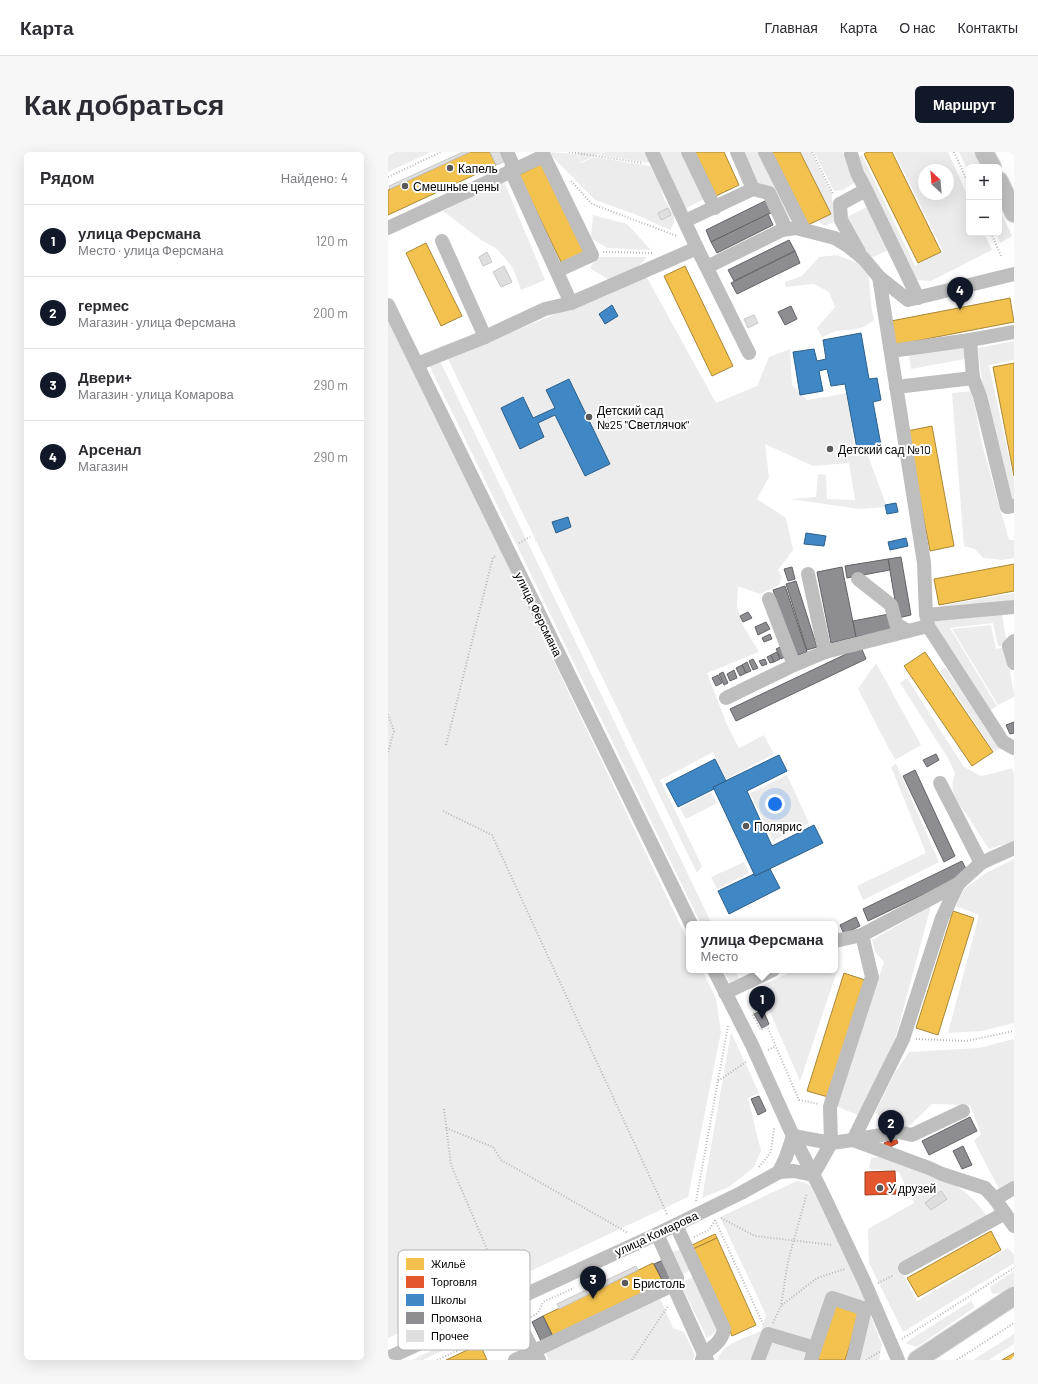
<!DOCTYPE html>
<html lang="ru">
<meta charset="utf-8">
<style>
body{margin:0;font-family:Barlow,sans-serif;background:#f7f7f7;color:#2b2b33}
.controls{position:absolute;right:12px;top:12px;display:grid;overflow:hidden;border-radius:6px;box-shadow:0 4px 16px #0002}
.controls button{width:36px;height:36px;display:grid;place-items:center;padding:0;border:0;border-bottom:1px solid #e1e1e2;background:#fff;color:#2b2b33;font:20px sans-serif}
.compass{position:absolute;left:530px;top:12px;width:36px;height:36px;border-radius:50%;background:#fff;box-shadow:0 4px 16px #0002;rotate:334deg}
.you{position:absolute;left:387px;top:652px;width:14px;height:14px;margin:-10px;border:3px solid #fff;border-radius:50%;background:#1a73e8;box-shadow:0 0 0 6px #1a73e833}
.badge{display:grid;place-items:center;width:26px;height:26px;border-radius:50%;background:#111827;color:#fff;font-size:13px;font-weight:700}
.pin{position:absolute;translate:-50% -33px;filter:drop-shadow(0 1px 2px #0008)}
.pin::after{content:'';position:absolute;top:21px;width:14px;height:12px;background:inherit;clip-path:polygon(0 0,100% 0,50% 100%)}
.popup{position:absolute;left:298px;top:769px;width:152px;height:52px;box-sizing:border-box;display:grid;place-content:center;border-radius:6px;background:#fff;filter:drop-shadow(0 1px 3px #0005);font-size:13px;white-space:nowrap;color:#7c7c81}
.popup b{font-size:15px;color:#2b2b33}
.popup::after{content:'';position:absolute;left:50%;top:100%;margin-left:-8px;border:8px solid transparent;border-top-color:#fff}
.list{margin:0;padding:0;list-style:none}
h2{display:flex;justify-content:space-between;align-items:center;height:52px;margin:0;padding:0 16px;font-size:17px}
h2 small{font-size:13px;font-weight:400;color:#7c7c81}
.list li{display:grid;grid-template-columns:26px 1fr auto;gap:12px;align-items:center;box-sizing:border-box;height:72px;padding:0 16px;border-top:1px solid #e1e1e2}
.list b{display:block;font-size:15px;white-space:nowrap}
.list p{margin:0;font-size:13px;white-space:nowrap;color:#7c7c81}
.list em{font-size:13px;font-style:normal;color:#7c7c81}
.map{position:relative;flex:none;width:626px;height:1208px;overflow:hidden;border-radius:6px}
header{display:flex;align-items:center;gap:24px;box-sizing:border-box;height:56px;padding:0 20px;background:#fff;border-bottom:1px solid #e1e1e2}
header strong{font-size:19px}
nav{display:flex;gap:22px;margin-inline-start:auto;font-size:14px}
.intro{display:flex;align-items:center;justify-content:space-between;box-sizing:border-box;height:96px;padding:0 24px}
h1{margin:0;font-size:28px}
.button{padding:10px 18px;border-radius:6px;background:#111827;color:#fff;font-size:14px;font-weight:700}
main{display:flex;gap:24px;padding:0 24px}
aside{flex:1;background:#fff;border-radius:6px;box-shadow:0 4px 16px #0002}
.map>svg:first-child{display:block}
</style>
<header>
<strong>Карта</strong>
<nav><a>Главная</a><a>Карта</a><a>О нас</a><a>Контакты</a></nav>
</header>
<div class="intro"><h1>Как добраться</h1><a class="button">Маршрут</a></div>
<main>
<aside>
<h2>Рядом<small>Найдено: 4</small></h2>
<ul class="list">
<li><span class="badge">1</span><div><b>улица Ферсмана</b><p>Место · улица Ферсмана</p></div><em>120 m</em></li>
<li><span class="badge">2</span><div><b>гермес</b><p>Магазин · улица Ферсмана</p></div><em>200 m</em></li>
<li><span class="badge">3</span><div><b>Двери+</b><p>Магазин · улица Комарова</p></div><em>290 m</em></li>
<li><span class="badge">4</span><div><b>Арсенал</b><p>Магазин</p></div><em>290 m</em></li>
</ul>
</aside>
<div class="map">
<svg width="626" height="1208" viewBox="0 0 626 1208">
<rect width="100%" height="100%" fill="#fff"/>
<g fill="#ececec" fill-rule="evenodd">
<path d="M7,0H43L0,20V3Z"/>
<path d="M160,0L189,2L193,11L206,5L262,14L271,31L277,49L286,63V71L282,78L249,63L207,48Z"/>
<path d="M189,0H215L193,10Z"/>
<path d="M217,0H259L262,11L210,3Z"/>
<path d="M271,0H297L319,46L298,56Z"/>
<path d="M354,0H374L410,70L398,66L371,33Z"/>
<path d="M413,0H423L444,42V49L448,57L450,68L439,73H435L430,69L443,62Z"/>
<path d="M426,0H455L468,30L455,38L446,39Z"/>
<path d="M506,0H560L581,47V81H596L604,98L543,129L527,128L467,6L474,3L527,114L555,99ZM536,18H560V42H536Z"/>
<path d="M571,0H585L592,15H581V21Z"/>
<path d="M116,29L157,128L133,138L125,116L109,97L93,88L55,59Z"/>
<path d="M479,55L500,98L481,107L459,65Z"/>
<path d="M611,56L624,84L612,91L608,81H611Z"/>
<path d="M205,63L239,72L263,98L219,96L203,86Z"/>
<path d="M449,103L470,111L480,118C482,135 482,151 486,168L476,175L463,178L448,179L434,185L429,176L447,155L441,140L426,132L397,135V130L414,124L431,105Z"/>
<path d="M209,105H259L245,120L224,130L202,116Z"/>
<path d="M258,124L328,251L369,234L381,205L402,197L404,233L419,248L460,241L467,303L480,304L499,355L472,357L402,347L428,345L430,322L438,323L439,347L467,348L461,311L425,314L377,292L381,325L369,347L398,366L405,398L390,418L394,425L391,433L372,442L350,434L349,455L355,473L371,500L319,521L340,575L351,596L376,583L386,602L338,627L325,600L272,628L314,714L309,721L60,207Z"/>
<path d="M0,164L301,791V818H314L328,846L333,880L300,1045L0,1186Z"/>
<path d="M626,189V208L601,213L626,329V348L620,349L595,237L590,196Z"/>
<path d="M576,193L577,207L523,217L521,203Z"/>
<path d="M52,209L324,772H313L41,213Z"/>
<path d="M584,239L594,292L621,388H626V406L614,408L595,406L587,397L576,394L564,241Z"/>
<path d="M626,441V448L557,459L552,454Z"/>
<path d="M614,462L619,493L610,494L605,471L562,476L609,554L600,560L549,479L546,467Z"/>
<path d="M603,473L608,497L617,495L626,541V545L610,553L564,477Z"/>
<path d="M488,511L533,593L507,608L470,537Z"/>
<path d="M557,515L612,596L606,600L552,519Z"/>
<path d="M519,526L576,615L593,624L607,621L624,616L626,623V689L601,697C594,687 588,678 582,667C572,652 559,642 567,621L560,606L512,531Z"/>
<path d="M508,612L551,710L475,748L469,734L538,701L503,615Z"/>
<path d="M399,623L421,671L385,689L362,641Z"/>
<path d="M323,640L329,651L298,667L292,656Z"/>
<path d="M626,707V871L594,879L560,881L591,763L568,754L576,737L598,721Z"/>
<path d="M356,710L361,721L329,737L323,725Z"/>
<path d="M543,754L508,884L472,964L448,954L496,810L487,800L484,788Z"/>
<path d="M447,815L450,816L412,929L371,835L407,818H447Z"/>
<path d="M335,818H346L351,826L342,831Z"/>
<path d="M343,880L371,941L360,946L373,999L366,1015L341,1035L314,1046Z"/>
<path d="M626,887V1029L611,1037L586,989L593,982L582,953L544,952L519,976L487,961L506,922L521,900L591,896Z"/>
<path d="M494,1004L568,1033L587,1049L598,1063L510,1113L529,1149L620,1096L626,1103V1111L515,1180L481,1111L480,1077L526,1051L511,1020L481,1017L483,1006Z"/>
<path d="M409,1029L415,1030L423,1034L473,1139L494,1193L491,1208H330C335,1190 358,1186 373,1179L378,1163L332,1065Z"/>
<path d="M295,1096L304,1117L295,1122L285,1100Z"/>
<path d="M626,1119V1133L617,1140L604,1142L602,1135Z"/>
<path d="M307,1124C313,1136 332,1165 328,1177C327,1182 322,1184 319,1186L292,1131Z"/>
<path d="M271,1144L285,1176L296,1180L307,1203L305,1208H161L157,1200Z"/>
<path d="M583,1149L587,1155L529,1195L517,1191Z"/>
<path d="M102,1170L105,1174L35,1208H24Z"/>
<path d="M626,1182V1192L601,1208H585Z"/>
</g>
<g fill="#f2c14e" stroke="#a98737">
<path d="M82,0H102L108,13L0,63V38Z"/>
<path d="M307,0H336L351,33L328,44Z"/>
<path d="M384,0H412L443,62L420,73Z"/>
<path d="M479,0H504L553,100L530,111L476,2Z"/>
<path d="M155,11L198,101L174,112L131,23Z"/>
<path d="M38,91L74,164L53,174L18,101Z"/>
<path d="M297,114L345,214L324,224L276,124Z"/>
<path d="M622,146L626,170L507,193L503,169Z"/>
<path d="M626,211V324L605,215Z"/>
<path d="M544,274L566,394L542,399L519,279Z"/>
<path d="M626,412V439L551,453L546,427Z"/>
<path d="M537,500L605,600L584,614L516,514Z"/>
<path d="M565,759L586,766L550,883L528,876Z"/>
<path d="M456,821L477,828L440,945L419,939Z"/>
<path d="M603,1079L613,1098L530,1145L519,1126Z"/>
<path d="M327,1082L329,1086L305,1097L304,1093Z"/>
<path d="M329,1086L368,1173L344,1184L305,1097Z"/>
<path d="M265,1111L276,1132L166,1186L155,1164Z"/>
<path d="M446,1153L472,1162L457,1208H428Z"/>
<path d="M92,1192L99,1208H58Z"/>
<path d="M626,1201V1208H614Z"/>
</g>
<g fill="#e4572e" stroke="#a03d20">
<path d="M508,986L510,991L498,997L496,991Z"/>
<path d="M507,1019L508,1042L477,1043V1020Z"/>
</g>
<g fill="#3f88c5" stroke="#2c5f8a">
<path d="M224,153L230,164L217,172L211,162Z"/>
<path d="M473,181L481,227L489,226L493,248L485,250L493,293L469,297L457,232L443,234L439,217L431,219L435,239L412,243L405,200L426,197L429,209L438,207L435,188Z"/>
<path d="M181,227L222,312L197,324L167,263L150,271L156,285L132,297L113,256L135,245L145,266L167,256L158,238Z"/>
<path d="M508,351L510,360L499,362L497,353Z"/>
<path d="M180,365L183,375L168,381L164,370Z"/>
<path d="M418,381L438,384L436,394L416,392Z"/>
<path d="M518,386L520,394L502,398L500,390Z"/>
<path d="M391,603L399,619L359,639L384,694L426,673L435,691L367,724L325,635Z"/>
<path d="M327,607L338,629L325,635L326,637L290,655L278,632Z"/>
<path d="M382,717L392,736L341,762L330,739L366,722L367,724Z"/>
</g>
<g fill="#8d8d92" stroke="#636366">
<path d="M379,48L385,60L323,90L318,78Z"/>
<path d="M380,62L385,73L329,101L323,90Z"/>
<path d="M401,88L407,99L346,129L340,118Z"/>
<path d="M407,99L412,111L349,142L343,131Z"/>
<path d="M403,154L409,167L397,173L390,160Z"/>
<path d="M513,405L523,463L510,466L500,407Z"/>
<path d="M500,407L502,418L459,426L457,414Z"/>
<path d="M404,415L407,427L400,429L396,417Z"/>
<path d="M454,415L468,485L443,491L429,420Z"/>
<path d="M408,429L429,495L419,498L398,432Z"/>
<path d="M397,434L419,500L408,504L385,438Z"/>
<path d="M360,460L364,466L355,470L352,464Z"/>
<path d="M501,462L505,478L468,485L465,469Z"/>
<path d="M378,470L382,477L370,483L367,475Z"/>
<path d="M382,482L384,487L376,490L374,486Z"/>
<path d="M392,495L397,505L393,507L388,497Z"/>
<path d="M473,495L478,507L348,569L342,557Z"/>
<path d="M389,500L392,507L386,510L383,503Z"/>
<path d="M383,503L386,510L382,511L379,505Z"/>
<path d="M365,507L370,516L365,518L361,509Z"/>
<path d="M377,507L379,512L374,514L371,509Z"/>
<path d="M359,510L363,519L358,521L354,513Z"/>
<path d="M354,513L358,521L352,524L348,516Z"/>
<path d="M346,518L349,526L342,529L339,522Z"/>
<path d="M335,520L340,531L336,533L331,522Z"/>
<path d="M330,523L334,531L328,534L324,526Z"/>
<path d="M626,570V581L622,582L618,573Z"/>
<path d="M548,602L551,608L539,615L535,608Z"/>
<path d="M527,618L567,704L556,710L515,624Z"/>
<path d="M574,709L580,721L480,769L475,757Z"/>
<path d="M468,765L472,774L456,782L452,773Z"/>
<path d="M375,858L381,872L374,876L366,862Z"/>
<path d="M371,944L378,959L370,963L363,947Z"/>
<path d="M582,965L589,979L541,1003L534,989Z"/>
<path d="M575,994L584,1013L574,1017L565,999Z"/>
<path d="M275,1108L284,1127L276,1131L266,1112Z"/>
<path d="M155,1164L164,1183L153,1189L144,1170Z"/>
</g>
<g fill="#dfdfdf" stroke="#c7c7c7">
<path d="M75,0H82L2,37L1,34Z"/>
<path d="M102,0H114L118,9L108,13Z"/>
<path d="M280,56L283,63L273,68L270,61Z"/>
<path d="M99,100L104,110L95,114L91,105Z"/>
<path d="M116,114L124,130L113,135L105,120Z"/>
<path d="M366,163L370,171L360,176L356,167Z"/>
<path d="M553,1039L559,1047L543,1058L537,1051Z"/>
<path d="M248,1114L250,1118L171,1157L169,1152Z"/>
</g>
<g fill="none" stroke-linecap="round" stroke-linejoin="round">
<g stroke="#dbdbdb" stroke-width="20">
<g id="major">
<path d="M596,0L604,15"/>
<path d="M611,29L626,61"/>
<path d="M529,1208L626,1144"/>
</g>
</g>
<g stroke="#b9b9b9" stroke-width="2" stroke-dasharray="1 2" stroke-linecap="butt">
<path d="M181,0L255,11"/>
<path d="M424,0L445,42"/>
<path d="M566,0L581,33"/>
<path d="M0,25L53,0"/>
<path d="M183,29L204,52L289,84"/>
<path d="M603,81L613,104"/>
<path d="M215,100L265,101"/>
<path d="M131,391L142,385"/>
<path d="M0,562L6,579L0,600"/>
<path d="M58,593L105,405L108,404"/>
<path d="M55,659L104,683L279,1062"/>
<path d="M364,843L372,858L364,862L373,878L379,874L411,948L431,952"/>
<path d="M528,887L578,889L626,879"/>
<path d="M380,898L388,894"/>
<path d="M330,929L358,910"/>
<path d="M56,957L63,1013L116,1137"/>
<path d="M58,976L105,995L113,1008L240,1081"/>
<path d="M371,1015L383,1000L386,976"/>
<path d="M308,1049L340,874"/>
<path d="M333,1066L367,1084L445,1093"/>
<path d="M327,1068L375,1172"/>
<path d="M306,1085L321,1078L327,1068"/>
<path d="M490,1131L506,1123"/>
<path d="M394,1153L429,1126L457,1117"/>
<path d="M143,1165L150,1161L155,1150L186,1136"/>
<path d="M385,1171L393,1154L400,1109L419,1041"/>
<path d="M514,1187L626,1116"/>
<path d="M49,1208L119,1176"/>
<path d="M244,1208L280,1154"/>
<path d="M478,1208L493,1199"/>
<path d="M569,1208L626,1171"/>
</g>
<g stroke="#bebebe" stroke-width="14">
<path d="M119,0L124,11L123,19L183,151L309,96"/>
<path d="M264,0L309,96L361,201"/>
<path d="M300,0L327,56"/>
<path d="M349,0L365,37"/>
<path d="M377,0L416,78"/>
<path d="M463,2L469,21L478,38L452,52L453,68L471,100"/>
<path d="M478,38L530,146"/>
<path d="M297,69L365,37L381,41L398,77"/>
<path d="M0,76L156,4L204,103L169,119"/>
<path d="M319,115L394,78L408,76L447,86L460,94L476,107L491,125L520,148L626,122"/>
<path d="M491,125L536,411L538,463L626,455"/>
<path d="M0,153L303,772"/>
<path d="M626,180L582,188L585,226L592,244L619,355L626,354"/>
<path d="M97,185L157,157L183,151"/>
<path d="M503,199L582,188"/>
<path d="M29,212L97,185L54,89"/>
<path d="M508,235L585,226"/>
<path d="M420,422L437,500"/>
<path d="M470,427L503,453L508,472L520,479"/>
<path d="M381,447L406,513"/>
<path d="M539,465L540,474L615,590L626,596"/>
<path d="M626,489L621,494L626,511"/>
<path d="M338,546L406,513L437,500L540,474"/>
<path d="M552,631L593,711"/>
<path d="M447,789L474,783L570,732L593,711L626,696"/>
<path d="M326,818L364,893L405,984L432,1036L476,1129L510,1208"/>
<path d="M337,841L385,818"/>
<path d="M405,984L443,991L465,988L515,887L554,766L570,732"/>
<path d="M465,988L541,1016L554,1022L597,1036L607,1047L626,1074"/>
<path d="M465,988L510,980L524,983L575,959"/>
<path d="M391,1020L406,1019L425,1023"/>
<path d="M425,1023L443,991L442,955L484,825L474,783"/>
<path d="M607,1047L626,1036"/>
<path d="M288,1073L336,1177C334,1189 326,1194 316,1202L319,1208"/>
<path d="M517,1116L617,1061"/>
<path d="M285,1133L316,1202L314,1208"/>
<path d="M121,1150L145,1199L151,1208"/>
<path d="M0,1206L269,1082L353,1041L391,1020L398,1005L405,984"/>
<path d="M127,1208L285,1133L289,1126L269,1082"/>
<path d="M370,1208L380,1182L427,1196L444,1146L477,1157"/>
<path d="M423,1208L427,1196"/>
<path d="M465,1208L477,1157L485,1153"/>
</g>
<use href="#major" stroke="#bebebe" stroke-width="18"/>
</g>
<g fill="#595959" stroke="#fff" stroke-width="1.5">
<circle cx="62" cy="16" r="4"/>
<circle cx="17" cy="34" r="4"/>
<circle cx="201" cy="265" r="4"/>
<circle cx="442" cy="297" r="4"/>
<circle cx="358" cy="674" r="4"/>
<circle cx="492" cy="1036" r="4"/>
<circle cx="237" cy="1131" r="4"/>
</g>
<g text-anchor="middle" dominant-baseline="central" stroke-width="4" stroke-linejoin="round" paint-order="stroke">
<g font-size="12" fill="#000" stroke="#fff" text-anchor="start">
<text x="70" y="16">Капель</text>
<text x="25" y="34">Смешные цены</text>
<text x="209" y="258">Детский сад<tspan x="209" dy="14">№25 "Светлячок"</tspan></text>
<text x="450" y="297">Детский сад №10</text>
<text x="366" y="674">Полярис</text>
<text x="500" y="1036">У друзей</text>
<text x="245" y="1131">Бристоль</text>
</g>
<g font-size="12" fill="#000" stroke="#fff">
<text transform="translate(151 462) rotate(64)">улица Ферсмана</text>
<text transform="translate(268 1081) rotate(-25)">улица Комарова</text>
</g>
</g>
<rect x="10" y="1098" width="132" height="100" rx="6" fill="#fff" stroke="#b2b2b2" stroke-width="1"/>
<rect x="18" y="1106" width="18" height="12" fill="#f2c14e"/>
<rect x="18" y="1124" width="18" height="12" fill="#e4572e"/>
<rect x="18" y="1142" width="18" height="12" fill="#3f88c5"/>
<rect x="18" y="1160" width="18" height="12" fill="#8d8d92"/>
<rect x="18" y="1178" width="18" height="12" fill="#dfdfdf"/>
<g font-size="11" fill="#000">
<text x="43" y="1116">Жильё</text>
<text x="43" y="1134">Торговля</text>
<text x="43" y="1152">Школы</text>
<text x="43" y="1170">Промзона</text>
<text x="43" y="1188">Прочее</text>
</g>
</svg>
<div class="controls">
<button>+</button>
<button>−</button>
</div>
<svg class="compass" viewBox="-18 -18 36 36"><path d="M0-13l5 13h-10z" fill="#e53935"/><path d="M0 13l5-13h-10z" fill="#7c7c81"/></svg>
<div class="you"></div>
<div class="pin badge" style="left:374px;top:867px">1</div>
<div class="popup"><b>улица Ферсмана</b>Место</div>
<div class="pin badge" style="left:503px;top:991px">2</div>
<div class="pin badge" style="left:205px;top:1147px">3</div>
<div class="pin badge" style="left:572px;top:158px">4</div>
</div>
</main>
